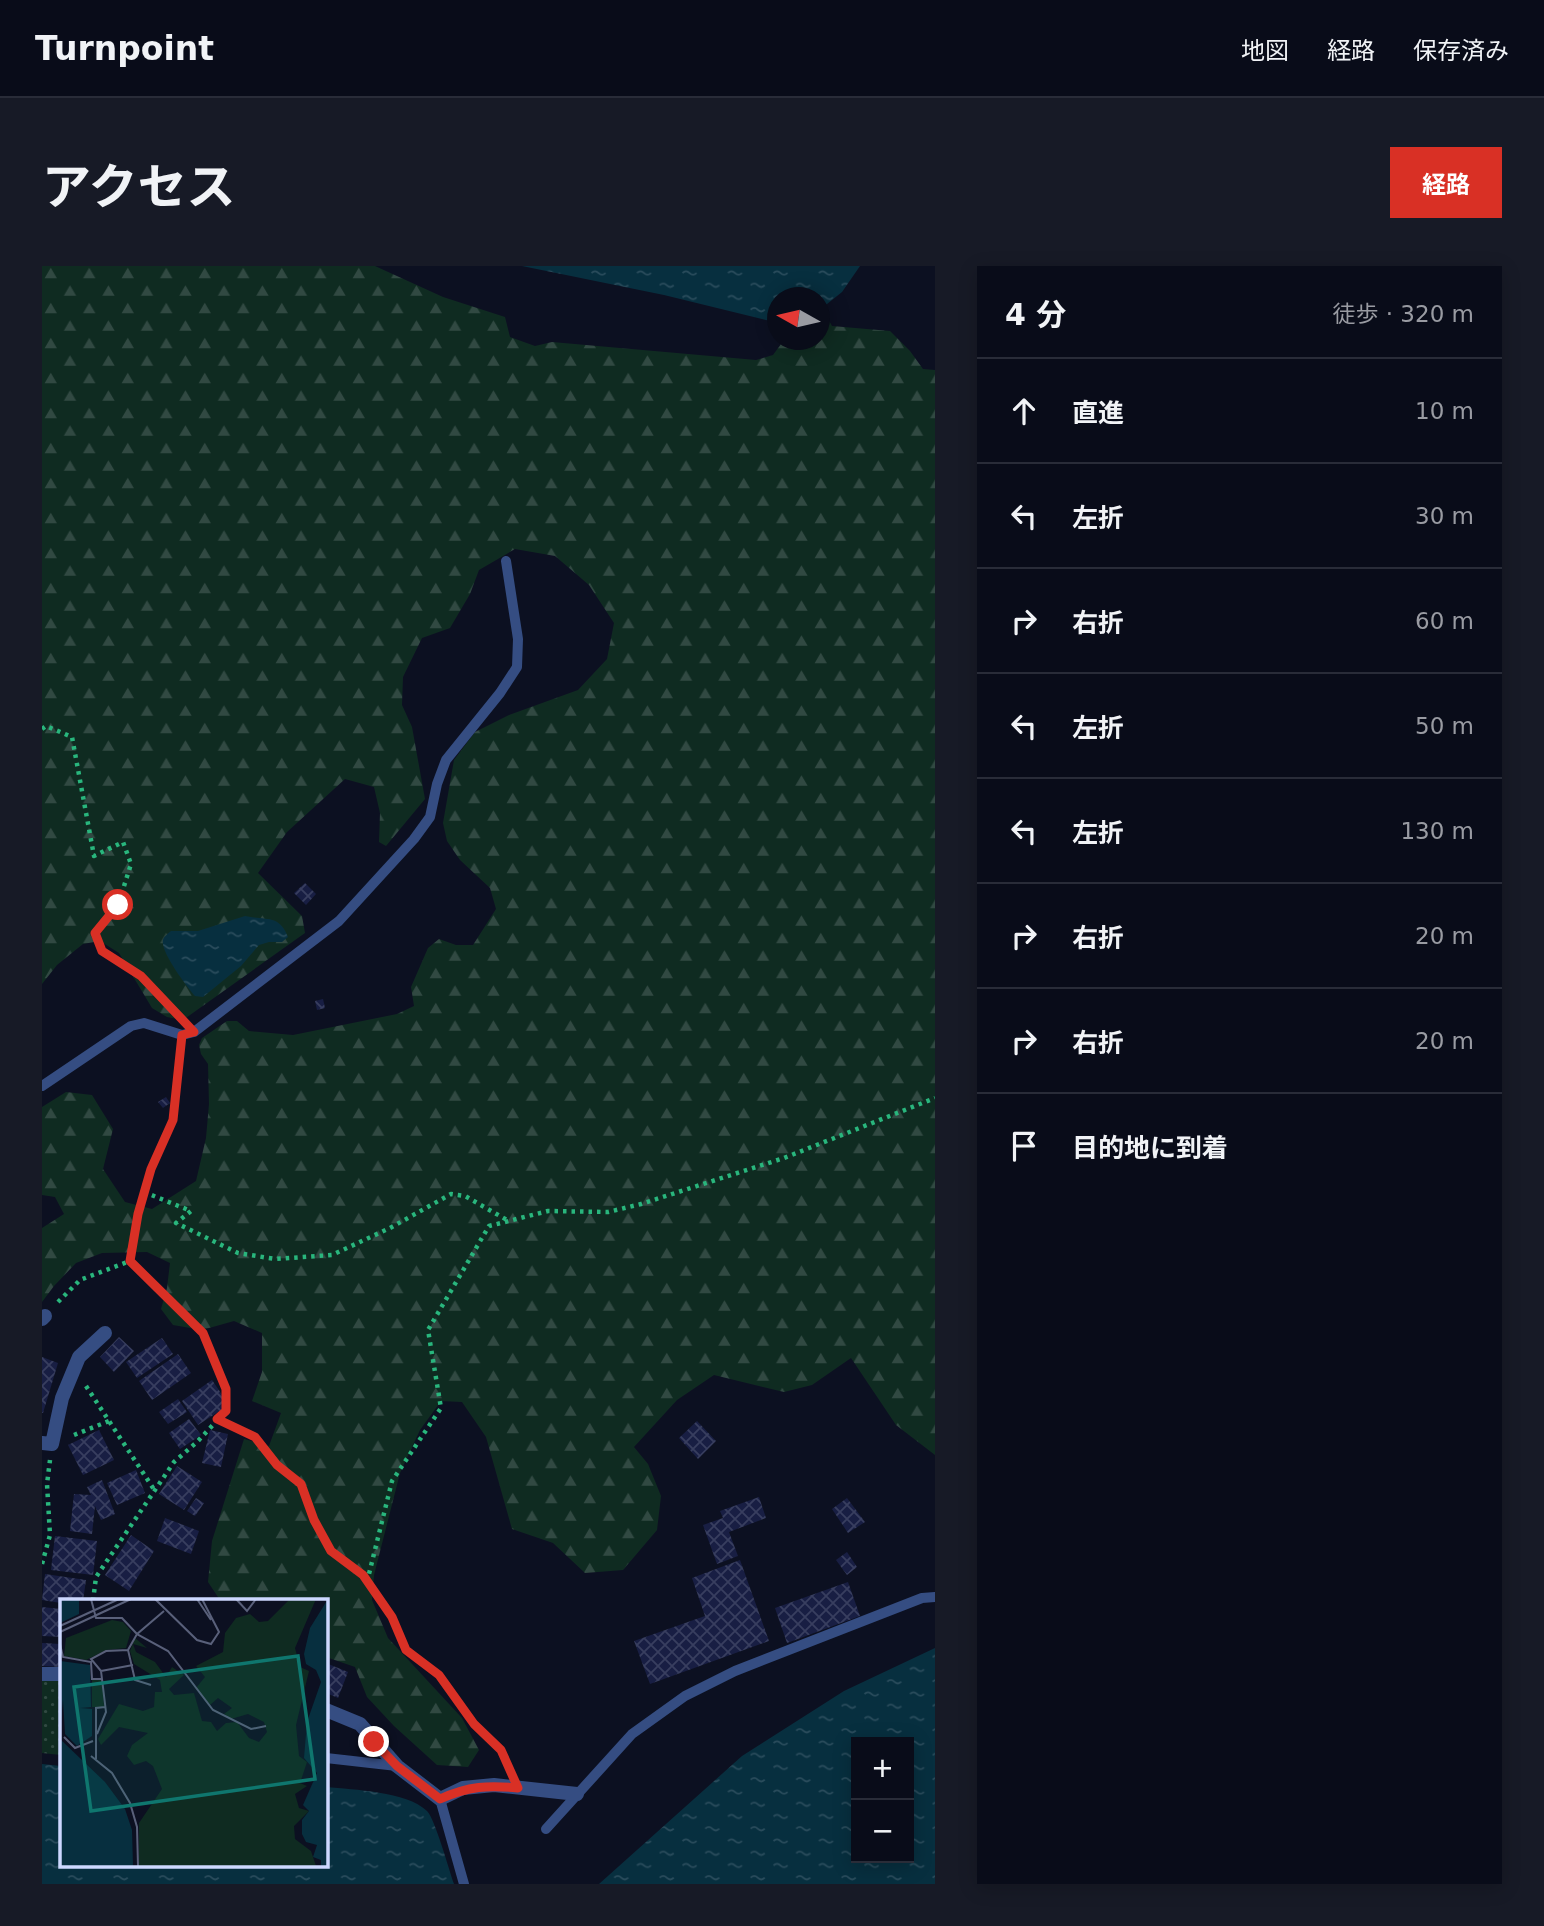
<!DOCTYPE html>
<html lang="ja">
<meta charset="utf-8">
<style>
body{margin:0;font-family:"DejaVu Sans","Noto Sans JP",sans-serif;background:#171a26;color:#f1f3f6}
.controls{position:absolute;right:21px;bottom:21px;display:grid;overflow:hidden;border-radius:0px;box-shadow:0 4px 18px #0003}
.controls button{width:63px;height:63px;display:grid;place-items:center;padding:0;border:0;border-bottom:2px solid #292c38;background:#090c19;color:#f1f3f6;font:35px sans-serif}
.compass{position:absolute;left:725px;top:21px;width:63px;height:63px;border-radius:50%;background:#090c19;box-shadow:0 4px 18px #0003;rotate:278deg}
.stop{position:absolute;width:21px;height:21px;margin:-16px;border:5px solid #d93025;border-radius:50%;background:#fff}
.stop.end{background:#d93025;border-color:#fff;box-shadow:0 2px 7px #0008}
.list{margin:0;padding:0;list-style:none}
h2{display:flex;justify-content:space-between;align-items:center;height:91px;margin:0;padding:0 28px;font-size:30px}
h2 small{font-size:23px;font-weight:400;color:#999ba2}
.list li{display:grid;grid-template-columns:46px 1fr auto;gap:21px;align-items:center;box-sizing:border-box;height:105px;padding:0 28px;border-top:2px solid #292c38}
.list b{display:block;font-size:26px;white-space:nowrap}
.list em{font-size:23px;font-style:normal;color:#999ba2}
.icon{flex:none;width:38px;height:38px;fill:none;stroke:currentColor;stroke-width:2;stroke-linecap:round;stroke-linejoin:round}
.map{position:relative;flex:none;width:893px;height:1618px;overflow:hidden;border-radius:0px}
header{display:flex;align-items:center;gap:42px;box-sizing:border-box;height:98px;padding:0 35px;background:#090c19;border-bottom:2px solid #292c38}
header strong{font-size:33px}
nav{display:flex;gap:38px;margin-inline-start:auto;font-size:24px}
.intro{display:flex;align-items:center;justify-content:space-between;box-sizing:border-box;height:168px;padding:0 42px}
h1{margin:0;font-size:49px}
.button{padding:18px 32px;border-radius:0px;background:#d93025;color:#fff;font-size:24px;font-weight:700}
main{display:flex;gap:42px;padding:0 42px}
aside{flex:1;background:#090c19;border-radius:0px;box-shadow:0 4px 18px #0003}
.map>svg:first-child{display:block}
</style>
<header>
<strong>Turnpoint</strong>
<nav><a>地図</a><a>経路</a><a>保存済み</a></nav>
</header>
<div class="intro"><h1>アクセス</h1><a class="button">経路</a></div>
<main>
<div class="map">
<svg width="893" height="1618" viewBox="0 0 893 1618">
<defs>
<pattern id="forest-firs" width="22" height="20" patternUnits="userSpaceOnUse" patternTransform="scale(1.75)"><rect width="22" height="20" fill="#0f2b21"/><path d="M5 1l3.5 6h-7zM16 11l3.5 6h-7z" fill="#314942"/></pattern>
<pattern id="park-dots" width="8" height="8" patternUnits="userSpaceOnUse" patternTransform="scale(1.75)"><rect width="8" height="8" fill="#0f2b21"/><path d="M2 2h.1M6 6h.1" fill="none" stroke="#314942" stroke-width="1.8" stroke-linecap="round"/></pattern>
<pattern id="water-ripples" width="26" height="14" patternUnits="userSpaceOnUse" patternTransform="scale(1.75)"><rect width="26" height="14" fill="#072f3f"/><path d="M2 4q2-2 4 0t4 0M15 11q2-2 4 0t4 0" fill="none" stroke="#2a4c5c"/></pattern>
<pattern id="building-cross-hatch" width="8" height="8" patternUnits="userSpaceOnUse" patternTransform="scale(1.75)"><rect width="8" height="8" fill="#181e43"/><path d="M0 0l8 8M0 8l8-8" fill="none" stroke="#383e5f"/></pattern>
</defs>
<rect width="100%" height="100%" fill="#0c1021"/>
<path fill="url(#forest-firs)" d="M0,0H333L401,31L463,51L468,71L493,80L510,76L714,94L731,89L742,74H778V41L780,42L790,60L848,65L868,85L881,103L893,104V1189L854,1159L809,1092L770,1119L742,1126L672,1109L635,1134L592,1181L606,1198L619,1230L615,1264L581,1304L543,1307L511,1277L470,1263L444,1171L420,1136L399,1135L378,1164L358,1207L332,1309L330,1334L346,1372L420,1452L437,1484L426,1501L395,1499L352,1460L325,1431L313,1401L284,1391V1335L178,1334L166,1316L170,1275L202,1173L227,1180L239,1147L210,1135L220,1106V1067L192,1055L160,1064L131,1059L119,1043L125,1022L128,997L105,986L60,987L34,997L12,1020L0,1036V962L22,948L13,931L0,929V841L24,826L50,829L71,863L61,903L83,936L110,943L154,915L164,872L167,838L166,798L159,788L157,779L160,772L185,755H195L207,765L251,769L355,748L372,740L369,721L386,682L397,673L414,679H431L454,643L448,622L418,594L405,575L401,557L412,494L433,466L467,449L536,424L565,393L572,357L547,319L513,290L473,283L437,304L428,328L408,362L380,372L361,411L360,439L370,461L383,533L344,580L337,576L338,547L332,521L303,513L245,566L216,607L260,650L263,667L141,754L125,751L110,742L77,687L58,675L41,678L15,699L0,718Z"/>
<path fill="url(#park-dots)" d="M0,1413H19V1489L0,1487Z"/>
<g fill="url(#water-ripples)" fill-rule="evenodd">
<path d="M480,0H818L800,26L780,42L778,41V32H736L735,51L732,56L622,29Z"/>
<path d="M203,650C225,655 237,648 246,671L240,676H227L217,679L199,700L161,731L153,730C145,721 118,685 121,674C122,670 126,668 129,665H156Z"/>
<path d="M893,1382V1618H557L700,1490L802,1425ZM814,1476H867V1592H814Z"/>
<path d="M0,1498L19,1500V1599H284V1521C312,1524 364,1525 385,1545C393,1553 407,1604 412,1618H0Z"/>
</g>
<g fill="url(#building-cross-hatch)">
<path d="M263,617L274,628L264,639L252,627Z"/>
<path d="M281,733L283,742L275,744L273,735Z"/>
<path d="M124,831L128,837L121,842L116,836Z"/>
<path d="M77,1071L92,1085L72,1106L58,1091Z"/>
<path d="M120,1072L131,1088L95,1112L84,1096Z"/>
<path d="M136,1088L149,1107L110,1134L97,1115Z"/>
<path d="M0,1091L16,1097L1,1147H0Z"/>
<path d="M170,1114L187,1139L156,1159L140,1135Z"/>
<path d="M136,1133L145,1146L126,1158L117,1146Z"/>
<path d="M147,1153L159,1169L138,1183L127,1167Z"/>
<path d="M655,1155L674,1175L656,1193L637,1172Z"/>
<path d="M57,1164L72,1194L41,1209L26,1179Z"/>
<path d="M168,1164L186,1168L179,1201L160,1197Z"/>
<path d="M135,1200L160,1216L142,1244L117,1228Z"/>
<path d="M94,1204L103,1227L75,1239L65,1217Z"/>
<path d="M60,1214L73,1248L59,1254L53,1240L50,1268L28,1265L32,1228L49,1229L45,1221Z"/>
<path d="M717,1231L724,1252L687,1266L696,1290L675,1298L661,1259L681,1252L678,1245Z"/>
<path d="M154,1232L162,1237L153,1250L145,1245Z"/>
<path d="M805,1232L823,1256L806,1267L790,1243Z"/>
<path d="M123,1252L157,1265L149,1288L115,1275Z"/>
<path d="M89,1269L112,1285L87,1325L63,1309Z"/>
<path d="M13,1270L55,1275L51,1309L9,1304Z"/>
<path d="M805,1286L815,1301L805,1309L794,1294Z"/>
<path d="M698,1294L727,1375L608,1418L592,1375L663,1350L650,1312Z"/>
<path d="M3,1308L44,1314L41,1335H19V1337L0,1334Z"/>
<path d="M806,1316L818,1350L745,1377L733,1342Z"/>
<path d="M0,1341L19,1343V1371L0,1370Z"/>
<path d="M0,1377L19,1378V1401L0,1400Z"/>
<path d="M284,1397L306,1406L296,1432L284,1427Z"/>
</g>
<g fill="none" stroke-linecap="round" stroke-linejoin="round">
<g stroke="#29b67d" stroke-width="4.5" stroke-dasharray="3.5 5" stroke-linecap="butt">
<path d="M0,463L4,460L30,471L52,590L81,576L89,598L76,639L53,668L60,685L98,710L135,748"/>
<path d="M102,926L149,945L134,957L196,987L233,993L290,989L348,962L409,928L423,930L465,954"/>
<path d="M16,1036L38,1014L88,995"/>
<path d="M44,1120L113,1225"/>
<path d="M175,1153L213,1171L235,1199L259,1218L272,1254L289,1285L321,1309L350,1351L364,1383L397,1409L432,1458L459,1484L467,1502"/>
<path d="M32,1169L67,1155"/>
<path d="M0,1298L8,1269L5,1218L8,1194"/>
<path d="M325,1316L350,1215L399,1142L386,1064L447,960L506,945L566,946L599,938L742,892L893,832"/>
<path d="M51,1335L54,1311L132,1196L155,1176L184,1145V1123L161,1067L88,995L96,948L109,903L131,854L139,784"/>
</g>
<g stroke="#354d82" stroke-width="10">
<path d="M0,820L89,760L102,757L140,769L152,766L297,655L372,573L388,551L395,518L404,494L458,427L475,401L476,373L464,295"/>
<path d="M284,1492L355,1500"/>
<path d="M398,1533L422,1618"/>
<path d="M504,1563L590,1468L643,1430L693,1405L880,1332L893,1331"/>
</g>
<g stroke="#354d82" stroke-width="14">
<path d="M0,1053L3,1050"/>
<path d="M0,1177L10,1178L20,1132L37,1091L63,1067"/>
<path d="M0,1408H19"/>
<path d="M284,1444L318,1458L355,1500L398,1533L421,1522L452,1519L535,1528"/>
</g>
</g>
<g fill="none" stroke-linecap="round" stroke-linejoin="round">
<path stroke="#d93025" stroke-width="9" d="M76,639L53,667L60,685L99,710L152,766L140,769L131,854L109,903L96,948L88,995L161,1067L184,1123V1145L175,1153L213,1171L235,1199L259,1218L272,1254L289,1285L321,1309L350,1351L364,1384L397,1409L432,1458L459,1484L476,1522C446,1519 427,1520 398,1533L355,1500L332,1476"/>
</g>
<g transform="translate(18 1333)">
<rect width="268" height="268" fill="#0c1021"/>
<path d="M230,0H256L235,49L240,68L249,72L236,126L239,157L247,163L240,184L247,187L235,195L239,209L249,212L234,227L235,240L251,252L256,267H79V224L102,190L93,167L86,162L74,166L67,157L72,146L88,134L59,128L41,146L38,140L59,105L83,112L94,108L95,93H102L100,81L74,65L70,52L75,39L87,49L73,45L76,53L95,63L106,78L112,68L124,76L109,90L114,96L134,94L142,122L151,123L157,132L166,124L177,123L189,139L199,143L207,133L204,123L188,115L171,120L164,115L172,109L158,99L150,106L136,89L145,78L136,67L163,53L165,34L176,19L190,15L199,23L208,22ZM52,21L63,23L71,32L66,49L46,51L26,61L4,57L6,39Z" fill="#0f2b21"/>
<path d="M32,81H42L44,108H32Z" fill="#0f2b21"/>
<path d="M0,0H19V15L0,24ZM268,0V267H261V261L253,258L257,246L246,243L242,235V221L249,212L243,206L257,174L244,159L247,123L261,83L256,71L246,65L244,55L250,29ZM0,62L30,66L31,108L20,109L32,110V137L17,147L5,135L3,101L0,135ZM0,140L45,183L65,210L72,231L73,267H0Z" fill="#072f3f"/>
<path fill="none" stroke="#59607a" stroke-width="2" d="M31,0L36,19H62L77,35L104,12M95,0L137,41L151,45L159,33L142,0M137,0L151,21M176,0L187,12L196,0M0,27L59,0M0,33L71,0M0,45L3,58L31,63L32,80H42M41,72L73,66M91,86L75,81L68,51L77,35L108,52L153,111L191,130L206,127M37,135L46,113L41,72L31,60L46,52L68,51M4,138L15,149L33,142M31,157L52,174L70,204L77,228L78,267M36,160V109L45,108"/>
<path fill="#0f766e" fill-opacity="0.15" stroke="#0f766e" stroke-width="3.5" d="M238,57L255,180L31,212L14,88Z"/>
<rect width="268" height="268" fill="none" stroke="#cdd8ff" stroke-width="3.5"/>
</g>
</svg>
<div class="controls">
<button>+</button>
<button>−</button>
</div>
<svg class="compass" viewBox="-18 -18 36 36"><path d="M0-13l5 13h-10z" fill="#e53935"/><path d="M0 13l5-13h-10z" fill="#999ba2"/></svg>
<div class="stop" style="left:76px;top:639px"></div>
<div class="stop end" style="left:332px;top:1476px"></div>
</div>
<aside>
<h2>4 分<small>徒歩 · 320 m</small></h2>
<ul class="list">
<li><svg class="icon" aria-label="ahead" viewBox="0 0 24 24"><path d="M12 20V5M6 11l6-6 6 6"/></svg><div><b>直進</b></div><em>10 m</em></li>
<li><svg class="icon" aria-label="left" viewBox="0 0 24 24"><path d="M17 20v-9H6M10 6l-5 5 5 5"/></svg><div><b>左折</b></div><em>30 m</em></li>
<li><svg class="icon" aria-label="right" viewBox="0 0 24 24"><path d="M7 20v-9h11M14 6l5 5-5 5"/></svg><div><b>右折</b></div><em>60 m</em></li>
<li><svg class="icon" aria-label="left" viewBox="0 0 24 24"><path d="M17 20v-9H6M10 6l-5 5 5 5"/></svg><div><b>左折</b></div><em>50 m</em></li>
<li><svg class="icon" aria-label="left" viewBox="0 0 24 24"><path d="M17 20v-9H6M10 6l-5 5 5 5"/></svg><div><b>左折</b></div><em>130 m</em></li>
<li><svg class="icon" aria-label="right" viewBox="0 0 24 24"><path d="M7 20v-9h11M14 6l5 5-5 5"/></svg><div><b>右折</b></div><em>20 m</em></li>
<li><svg class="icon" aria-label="right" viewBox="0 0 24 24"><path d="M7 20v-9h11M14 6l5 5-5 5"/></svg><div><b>右折</b></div><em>20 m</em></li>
<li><svg class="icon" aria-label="arrive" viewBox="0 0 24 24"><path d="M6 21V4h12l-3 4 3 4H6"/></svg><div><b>目的地に到着</b></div></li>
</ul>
</aside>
</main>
